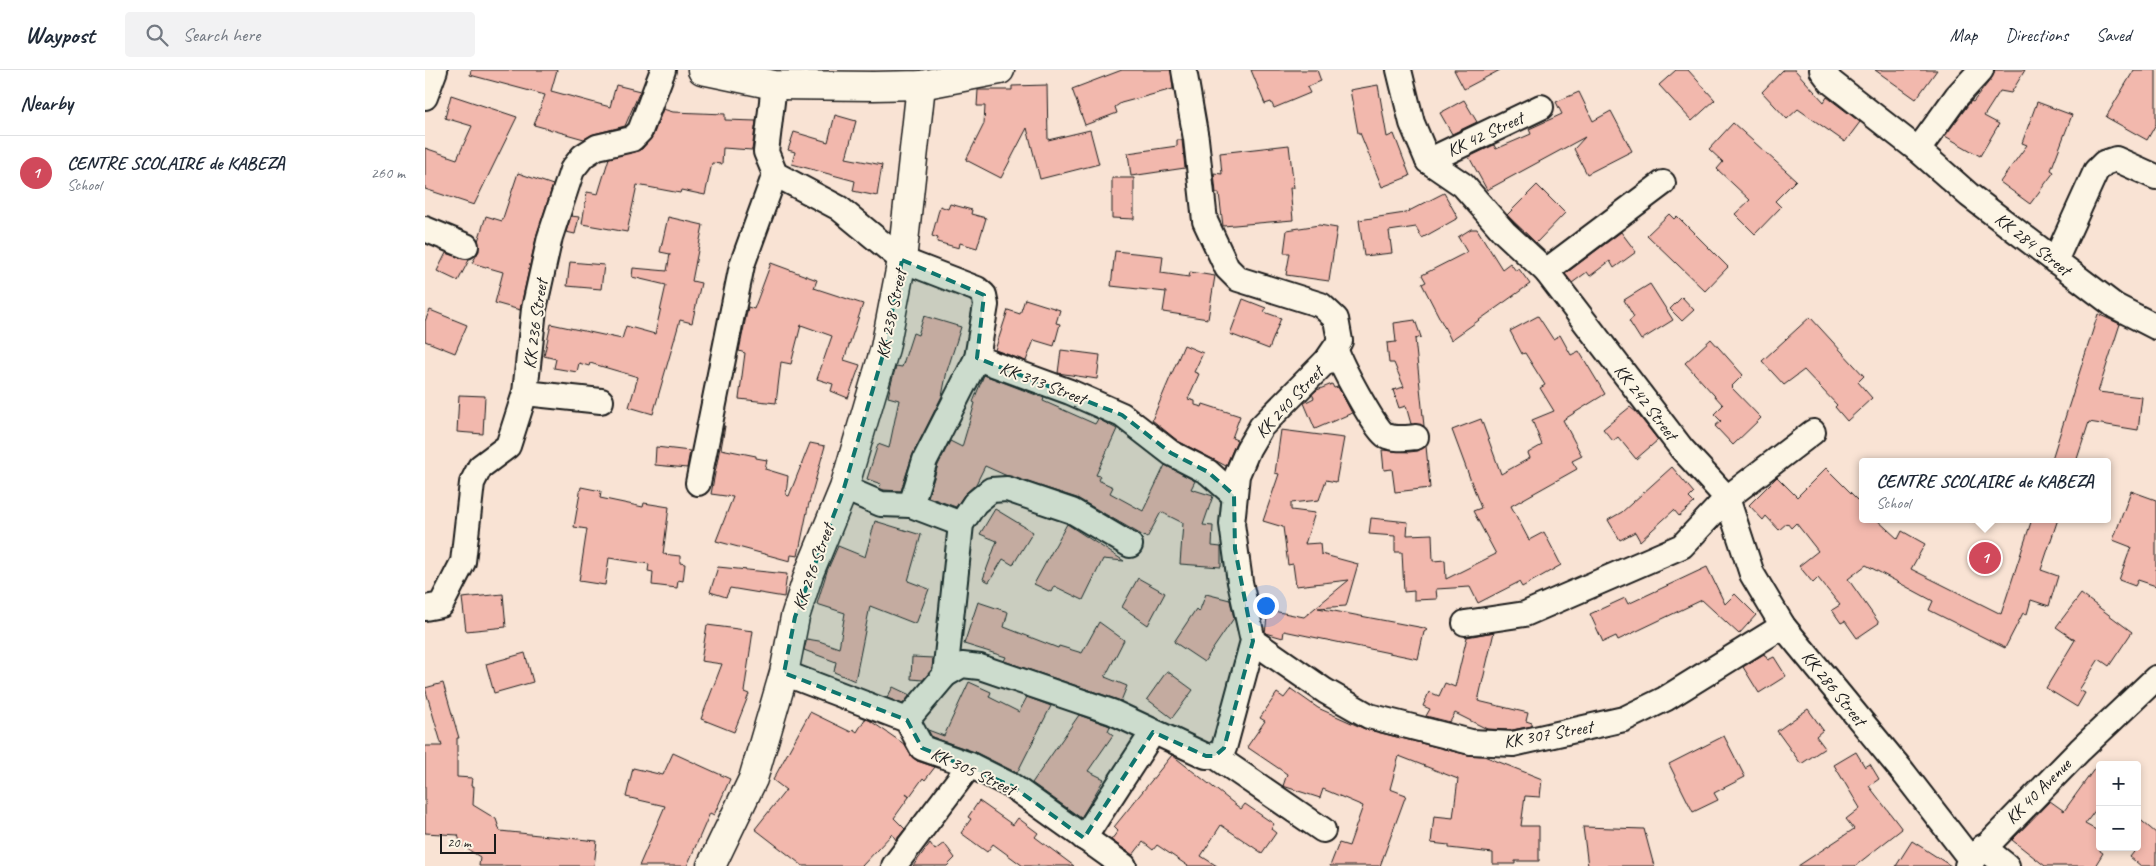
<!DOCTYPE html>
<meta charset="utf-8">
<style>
body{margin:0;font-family:Caveat,sans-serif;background:#f2f2f3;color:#1f2937}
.controls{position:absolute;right:15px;bottom:15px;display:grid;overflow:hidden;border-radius:5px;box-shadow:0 2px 8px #0003}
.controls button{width:45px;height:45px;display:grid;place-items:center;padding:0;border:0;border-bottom:1px solid #e0e1e3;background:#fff;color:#1f2937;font:25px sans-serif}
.scale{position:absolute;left:15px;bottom:12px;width:56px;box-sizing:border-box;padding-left:5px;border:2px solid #1c1c1c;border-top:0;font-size:14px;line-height:18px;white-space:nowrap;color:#1c1c1c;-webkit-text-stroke:4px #fcf5e5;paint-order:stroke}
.you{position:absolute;left:840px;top:535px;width:18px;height:18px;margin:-12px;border:4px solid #fff;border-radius:50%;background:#1a73e8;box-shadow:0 0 0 8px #1a73e833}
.badge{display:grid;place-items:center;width:32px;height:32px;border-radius:50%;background:#d1495b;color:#fff;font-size:16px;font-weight:700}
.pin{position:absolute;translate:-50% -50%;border:2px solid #fff;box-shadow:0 1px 5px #0006}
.popup{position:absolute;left:1434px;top:388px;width:252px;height:65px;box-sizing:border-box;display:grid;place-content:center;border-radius:5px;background:#fff;filter:drop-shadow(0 1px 4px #0005);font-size:16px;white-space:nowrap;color:#747a83}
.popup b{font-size:19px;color:#1f2937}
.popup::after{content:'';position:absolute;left:50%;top:100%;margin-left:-10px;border:10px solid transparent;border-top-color:#fff}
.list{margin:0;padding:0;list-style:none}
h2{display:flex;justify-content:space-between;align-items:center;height:65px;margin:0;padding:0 20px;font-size:21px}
h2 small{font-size:16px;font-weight:400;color:#747a83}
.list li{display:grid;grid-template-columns:32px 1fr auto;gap:15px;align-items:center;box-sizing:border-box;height:75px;padding:0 20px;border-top:1px solid #e0e1e3}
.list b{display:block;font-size:19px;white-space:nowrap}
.list p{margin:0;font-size:16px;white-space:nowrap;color:#747a83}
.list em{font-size:16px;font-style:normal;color:#747a83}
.icon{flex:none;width:28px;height:28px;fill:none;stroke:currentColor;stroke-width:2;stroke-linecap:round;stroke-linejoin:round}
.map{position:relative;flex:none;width:1731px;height:796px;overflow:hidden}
header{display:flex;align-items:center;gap:30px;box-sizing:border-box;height:70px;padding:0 25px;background:#fff;border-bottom:1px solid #e0e1e3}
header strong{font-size:24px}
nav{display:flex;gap:28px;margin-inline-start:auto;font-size:18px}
.search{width:350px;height:45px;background:#f2f2f3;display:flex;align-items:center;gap:12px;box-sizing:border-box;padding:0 18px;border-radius:5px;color:#747a83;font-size:19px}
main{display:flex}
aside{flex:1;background:#fff}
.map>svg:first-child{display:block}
</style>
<header>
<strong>Waypost</strong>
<div class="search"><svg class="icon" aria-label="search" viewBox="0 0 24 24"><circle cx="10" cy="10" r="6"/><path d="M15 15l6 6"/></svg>Search here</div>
<nav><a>Map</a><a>Directions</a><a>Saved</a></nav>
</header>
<main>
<aside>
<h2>Nearby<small></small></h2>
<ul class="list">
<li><span class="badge">1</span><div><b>CENTRE SCOLAIRE de KABEZA</b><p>School</p></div><em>260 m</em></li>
</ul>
</aside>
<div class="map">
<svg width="1731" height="796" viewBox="0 0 1731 796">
<rect width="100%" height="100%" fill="#f9e3d4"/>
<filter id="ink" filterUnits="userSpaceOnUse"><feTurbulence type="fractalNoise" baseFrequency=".02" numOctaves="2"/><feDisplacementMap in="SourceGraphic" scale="10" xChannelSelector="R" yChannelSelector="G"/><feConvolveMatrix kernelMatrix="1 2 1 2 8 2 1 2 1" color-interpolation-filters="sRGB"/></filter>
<g filter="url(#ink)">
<g fill="#f2b8ad" stroke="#1c1c1c">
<path d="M46,0H132L126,21L185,37L191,15L215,21L200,56L169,64L159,69L109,55L120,25L45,5Z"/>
<path d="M697,0H746L748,19L696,33L690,37L692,43L660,55L647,19Z"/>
<path d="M826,0H892L896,11L882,17L885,23L849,38L846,32L840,34Z"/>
<path d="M1029,0H1075L1039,19Z"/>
<path d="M1251,0H1263L1290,30L1267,51L1234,15Z"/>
<path d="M1358,0H1370L1399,32L1402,27L1435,52L1420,72L1373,39L1362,49L1337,22Z"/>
<path d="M1450,0H1512L1491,29Z"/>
<path d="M1569,0H1600L1586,23L1575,21L1559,46L1574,54L1555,86L1520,66L1543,35L1546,31L1548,32L1566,9Z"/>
<path d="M1709,0H1731V54L1722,70L1681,47Z"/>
<path d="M622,15L623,70L665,60L674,94L615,109L602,58L576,108L541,90L559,54L560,36H552L553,20H587V16Z"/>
<path d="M953,15L962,67L969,64L985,106L957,117L935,63H933L925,20Z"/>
<path d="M1154,22L1168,51L1186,41L1207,81L1162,104L1149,79L1160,67L1062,120L1044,87L1069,75L1071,79L1106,64L1104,59L1137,44L1131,32Z"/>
<path d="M26,25L92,47L49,135L0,119V78L32,89L47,56L20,48Z"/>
<path d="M1039,30L1052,52L1027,64L1015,43Z"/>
<path d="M1612,32L1647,45L1626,100L1629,102L1605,134L1575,112L1602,75L1597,73Z"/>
<path d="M238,39L248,42L300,44V50L331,51L327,80L298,78L297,94L287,93L280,125L256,120L255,123L212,115L202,162L157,154L162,122L173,124L184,88L217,79L228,66Z"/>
<path d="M410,45L431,51L421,88L457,95L452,126L428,121L430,111L367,94L370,82L363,80L369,62L403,72Z"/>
<path d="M1308,53L1371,110L1350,131L1356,137L1330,164L1310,144L1325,130L1292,99L1298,92L1284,79Z"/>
<path d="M752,70H757L760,98L706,106L703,83L752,76Z"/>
<path d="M864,75L869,118H865L868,150L798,156L794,123H791L789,103L797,104L795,83Z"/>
<path d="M93,103L128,115L112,164L95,240L70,233L78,202L47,193L54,181L53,171L61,146L77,151Z"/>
<path d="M687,108H709V149L687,148Z"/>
<path d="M1112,115L1140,143L1111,173L1082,145Z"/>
<path d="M1019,123L1033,148L997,168L991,157L964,161L967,183L939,186L934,150L980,143Z"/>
<path d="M525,134L547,140L546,144L561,148L552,178L535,173L534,178L512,172L513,168L507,166L515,136L523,139Z"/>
<path d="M1244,144L1249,149L1252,146L1303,197L1280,221L1222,165Z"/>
<path d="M146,146L154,147L150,164L141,162Z"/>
<path d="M243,147L278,155L267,211L276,213L267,253L255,250L228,344L204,337L213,307L165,293L164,296L154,293L152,302L129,298L131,289L119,286L126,254L197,269L201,256L230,264L241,215L207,207L208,198L242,201L245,184L235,182Z"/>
<path d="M894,155L912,158L904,211L861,205L865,183H859L862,160Z"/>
<path d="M1046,159H1052L1077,199L1085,193L1091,201L1094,199L1105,214L1026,270L997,214L1001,212L997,205L1042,182L1033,167Z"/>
<path d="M1196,162L1211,182L1189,198L1185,191L1165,206L1162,202L1147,213L1140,204Z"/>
<path d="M690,181L738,186L736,203L764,207L765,202L790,206L783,249L738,242L741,222L686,216Z"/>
<path d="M21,183L44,190L33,211L12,201Z"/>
<path d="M145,192L179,195L176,219L142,216Z"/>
<path d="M346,193L392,210L389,218L438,234L419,290L435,295L423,328L406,321L408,314L392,309L407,266L376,255L366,294L356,292L351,333L314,329L320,283L314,281L323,237L329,239Z"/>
<path d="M1225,214L1248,250L1216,270L1204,251L1209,247L1199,230Z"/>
<path d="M1257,227L1269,240L1257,251L1245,239Z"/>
<path d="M600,229L635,240L631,253L635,254L629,276L609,270L601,291L570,280L583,240L595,244Z"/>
<path d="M818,229L841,238L839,242L856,248L844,279L805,264Z"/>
<path d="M5,240L42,255L30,283L0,271V251Z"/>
<path d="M1673,244L1695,254L1673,322L1717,327L1713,360L1664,352L1651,392H1626Z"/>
<path d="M499,246L536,257L522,301L517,326L488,384L476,421L459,420L454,418L456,414L442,409L453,374L464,378L474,330L463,327L466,314L471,296L477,297L488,263L493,265Z"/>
<path d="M1113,246L1128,269L1135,265L1146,285L1154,281L1180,324L1138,350L1157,386L1147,391L1152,399L1086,436L1104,470L1119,462L1136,495L1097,517L1094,512L1053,533L1045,517L1011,519L1012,529L989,530V521L979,522L977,482H970V466L944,464L946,448L983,452L982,465L1007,464L1008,491L1020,490L1021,509L1071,484L1048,441L1056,438L1027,360L1056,349L1076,404L1105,388L1103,383L1117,375L1107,350L1129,341L1115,318L1120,315L1100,283L1097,284L1085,261Z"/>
<path d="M1385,247L1439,306L1433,312L1447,328L1422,351L1410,337L1412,335L1379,300L1359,315L1337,291Z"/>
<path d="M990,250L996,267L990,269L999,356L986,354L981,336L974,338L968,320L979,317L969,293H964L962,273L971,272L969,253Z"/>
<path d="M1286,269L1318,305L1306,317L1336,348L1308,375L1290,356L1296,351L1289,344L1298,335L1260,293Z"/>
<path d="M759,275L778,283L769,302L774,304L763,329L770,331V335L777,337L778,334L815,346L807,368L812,370L801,396L753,371L727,350Z"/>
<path d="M636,280L675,285L672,309L633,303Z"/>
<path d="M559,305L619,328L618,331L670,354L673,349L692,359L671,405L675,406L673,410L688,417L685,423L718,441L740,395L770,411L766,419L788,426L778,455L788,456L787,476L796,477V497L755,494L758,453L736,442L722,468L652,428L580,405L560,396L551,414L539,425L531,437L503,427L513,395L525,371L537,377L550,333L548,332Z"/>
<path d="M907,314L909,318L913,317L927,343L890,359L879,333L889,328L887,324L892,320Z"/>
<path d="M34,325L60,326L58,364L32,362Z"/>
<path d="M1205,337L1211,342L1233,370L1211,389L1193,367L1188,371L1178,359Z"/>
<path d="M299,356H300L296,379L331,386V388L342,390L340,399L363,406L361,425L364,426L385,373L400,376L383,437L373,486L366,485L365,491L291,471L308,427L286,424Z"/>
<path d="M856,360L919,368L911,412L901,410L894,430L866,433V440L890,443L880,474L895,473L896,484L933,494L921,536L893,538L999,558L1002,560L999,562L993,589L859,561L858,568L840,563L843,540L879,547L924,510L871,516L868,494L863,495L858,457L838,451L854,404L850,403Z"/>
<path d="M1001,376L1005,418L970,422L967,399L959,400L957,380L984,382L993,381Z"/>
<path d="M231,377L265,381L262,398L230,395Z"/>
<path d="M1247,397L1269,423L1264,428L1269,433L1254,446L1249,440L1215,471L1210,462L1195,470L1183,450L1197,442Z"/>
<path d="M1401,398L1438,435V449H1451L1473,469L1477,461L1500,474L1486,499L1576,544L1607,449H1633L1616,500L1633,506L1624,536L1606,530L1602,544L1598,543L1580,578L1504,540L1508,531L1441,495L1423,509L1454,553L1432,568L1420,551L1416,553L1407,540L1415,535L1393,508L1388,513L1374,496L1393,481L1371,453L1366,458L1362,453L1354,460L1341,446L1338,450L1324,435L1352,407L1372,427Z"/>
<path d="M156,417L176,421L175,428L218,437L219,433L244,437L238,484L255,486V493L260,494L258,511L253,510L252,518L227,515L228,502L223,501L224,494L184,488L180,515L154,511L162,459L149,457Z"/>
<path d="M1706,421L1731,430V516L1713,510L1710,516L1694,510L1706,477L1688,470Z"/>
<path d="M570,439L608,462L588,495L578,489L564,512L558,509L572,471L555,464Z"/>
<path d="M450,451L496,465L483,511L504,519L491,554L445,536L430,611L409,602L411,592L379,580L382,569L394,571L414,578L420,543L392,534L402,501L413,476L440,487Z"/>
<path d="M642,454L699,491L678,489L658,530L629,516L626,522L609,514Z"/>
<path d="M293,497L362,504L359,527L305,518L301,527L285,522Z"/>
<path d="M1282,497L1300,534L1310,524L1331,545L1314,564L1277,530L1193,570L1191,566L1178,572L1165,544L1200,528L1203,534Z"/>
<path d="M713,508L740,523L723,555L697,537Z"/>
<path d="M78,524L81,557L41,561L37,528Z"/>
<path d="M781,524L805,530L809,548L779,592L749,572L771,539L774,542Z"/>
<path d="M1656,524L1707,562L1684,596L1674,589L1654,620L1660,623L1652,637L1621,618L1650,570L1631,557Z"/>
<path d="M553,532L583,542L579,557L633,578L634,576L657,583L674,552L699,570L680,607L702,616L696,631L579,591L581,587L539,574Z"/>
<path d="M282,555L328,561L319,622L324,624L309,662L276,649L297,594L276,591Z"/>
<path d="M1069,562L1053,631L1103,643L1101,651L1107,653V656L1087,660L1062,659L1030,643L1025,652L1001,646L1005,639L998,636L1004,622L1014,626L1020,613L1030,617L1042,567Z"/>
<path d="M100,583L108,612L69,623L61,594Z"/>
<path d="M1339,584L1343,590L1349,587L1361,606L1334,623L1318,597Z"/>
<path d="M487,587L508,588L507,599L498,610L486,609Z"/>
<path d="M742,601L768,620L747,648L722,629Z"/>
<path d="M544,612L566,622L564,627L594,642L602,627L626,636L592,703L550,682L507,667L503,660L519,666Z"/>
<path d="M18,613L34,668H32V707L47,708L46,716H49L48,735L71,749L75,761L172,771L169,796H54L55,787L36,775L33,765L0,763V676H17L0,618Z"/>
<path d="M468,617L485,625L478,634L462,628Z"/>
<path d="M866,619L893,638L940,659L1043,685L1059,686L1117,709L1115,727L1100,726L1096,756H1114V791H1090V794H1068V783L1024,778V775L1006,773L1009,746L1028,748L1033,709L974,686L965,719L981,725L955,796H905L914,773L924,776L938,736L898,719L895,728L858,716L862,704L822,677L840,651L835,648L852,623L859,628Z"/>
<path d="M1383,639L1398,660L1391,666L1400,678L1376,694L1352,661Z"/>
<path d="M385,642L426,662L428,659L432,662L440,649L444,650L479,674L485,684L492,691L510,697L500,710L498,708L485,726L481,723L484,727L469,748L480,759L471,770L467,764L437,796H378L330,759L361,720L348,710Z"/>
<path d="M654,645L685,656L683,661L688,665L663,701L679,709L656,748L607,713Z"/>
<path d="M1299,666L1320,707L1289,723L1293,730L1268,742L1244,694Z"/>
<path d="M1431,682L1440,697L1445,694L1454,709L1444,716L1477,759L1430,796H1373L1429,759L1421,749L1435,738L1409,695Z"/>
<path d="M248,683L305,709L289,745L285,743L262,796H214L240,736L201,727L208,698L238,705Z"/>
<path d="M747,685L816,739L820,734L849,754L846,759L851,763L837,783L796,755L776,786L792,796H763L732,775L728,780L718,772L708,785L686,770L693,761L689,757Z"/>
<path d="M1675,691V734L1660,754L1675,762V781L1678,783L1670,796H1620L1587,770L1625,731L1639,741Z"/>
<path d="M554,731L588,755L593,748L613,763L610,767L649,796H598L568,774L562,782L536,763L546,749L543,747Z"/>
<path d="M1712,747L1731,763V796H1716L1705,787L1712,778Z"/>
<path d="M1158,757L1219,759L1229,796H1163Z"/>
<path d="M1487,771L1526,796H1471Z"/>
<path d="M505,773L510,780L519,773L530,788L522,796H488Z"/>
</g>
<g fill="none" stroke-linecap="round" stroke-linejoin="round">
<g stroke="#1c1c1c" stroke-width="28">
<g id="minor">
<path d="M974,0L987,53L1003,91L1038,115L1079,162L1121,201L1257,379L1302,428L1257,476L1100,544L1040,553"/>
<path d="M1397,0L1406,12L1493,80L1544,125L1690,236L1731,257"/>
<path d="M349,15L341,82L350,104L414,138L477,190L552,219L559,225L561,235L552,288L645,322L697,345L746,383L783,402L809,425"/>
<path d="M0,27L10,0"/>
<path d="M1493,80L1532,26L1556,0"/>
<path d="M1003,91L1116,37"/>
<path d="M0,159L41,176"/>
<path d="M1630,191L1671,101L1679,93L1691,89L1731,107"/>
<path d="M1121,201L1238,113"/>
<path d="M911,280C915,294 949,357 960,365C969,370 981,368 991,367"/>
<path d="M100,323L176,331"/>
<path d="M1388,362L1302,428L1327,504L1358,556L1478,702L1546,790"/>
<path d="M273,413L317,195L350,104"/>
<path d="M419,418L456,434L486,435L500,390L552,288"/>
<path d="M486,435L536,454"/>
<path d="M0,538L16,535L38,492L47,413L55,397L83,376L100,323L109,239L125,167L147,100L158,86L172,77L207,69L215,61L238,0"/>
<path d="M828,571L900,621L944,646L1046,672L1088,674L1199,649L1240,629L1358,556"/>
<path d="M359,603L482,650L497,678L545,695L587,716L699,796"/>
<path d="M520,605L536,454L550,433L566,420L582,419L647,441L705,475"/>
<path d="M482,650L520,605L537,595L555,597L687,642L781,686H790L799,678L828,571L815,512L807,454L812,405L823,379L836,357L902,290L915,271L911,249L896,235L813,209L802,198L780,151L771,69L759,0"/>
<path d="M790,686L898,760"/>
<path d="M659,768L728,662"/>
<path d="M1558,777L1582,796"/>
<path d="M469,796L545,695"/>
<path d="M1542,796L1655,680L1731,608"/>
</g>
</g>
<g stroke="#1c1c1c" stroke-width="31">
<g id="major">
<path d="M277,0L349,15L449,16L496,15L575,0"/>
<path d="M286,796L328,709L359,603L370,547L384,503L419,418L460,278L477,190L496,15"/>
</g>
</g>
<use href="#minor" stroke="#fcf5e5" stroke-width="24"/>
<use href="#major" stroke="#fcf5e5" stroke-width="28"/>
</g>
</g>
<path fill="#0f766e" fill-opacity="0.2" stroke="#0f766e" stroke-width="4" stroke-dasharray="10 6" stroke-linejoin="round" d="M477,190L559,225L552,288L697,345L746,383L783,402L809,425L810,479L828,571L799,678L790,686H781L728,662L659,768L587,716L497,678L482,650L359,603L370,547L419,418L460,278Z"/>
<g text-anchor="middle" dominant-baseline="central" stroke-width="4" stroke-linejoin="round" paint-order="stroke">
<g font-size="18" fill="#1c1c1c" stroke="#fcf5e5">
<text transform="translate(1060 64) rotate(-25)">KK 42 Street</text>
<text transform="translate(1608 174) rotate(38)">KK 284 Street</text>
<text transform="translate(466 244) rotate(-78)">KK 238 Street</text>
<text transform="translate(110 254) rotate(-82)">KK 236 Street</text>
<text transform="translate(618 313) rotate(21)">KK 313 Street</text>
<text transform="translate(864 332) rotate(-47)">KK 240 Street</text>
<text transform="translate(1221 332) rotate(52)">KK 242 Street</text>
<text transform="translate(388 497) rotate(-70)">KK 296 Street</text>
<text transform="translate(1409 618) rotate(51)">KK 286 Street</text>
<text transform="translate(1123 664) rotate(-10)">KK 307 Street</text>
<text transform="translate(548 701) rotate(25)">KK 305 Street</text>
<text transform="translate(1613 721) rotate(-45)">KK 40 Avenue</text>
</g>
</g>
</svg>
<div class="controls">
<button>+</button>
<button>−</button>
</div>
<div class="scale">20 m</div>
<div class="you"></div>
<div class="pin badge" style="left:1560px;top:488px">1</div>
<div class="popup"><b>CENTRE SCOLAIRE de KABEZA</b>School</div>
</div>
</main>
